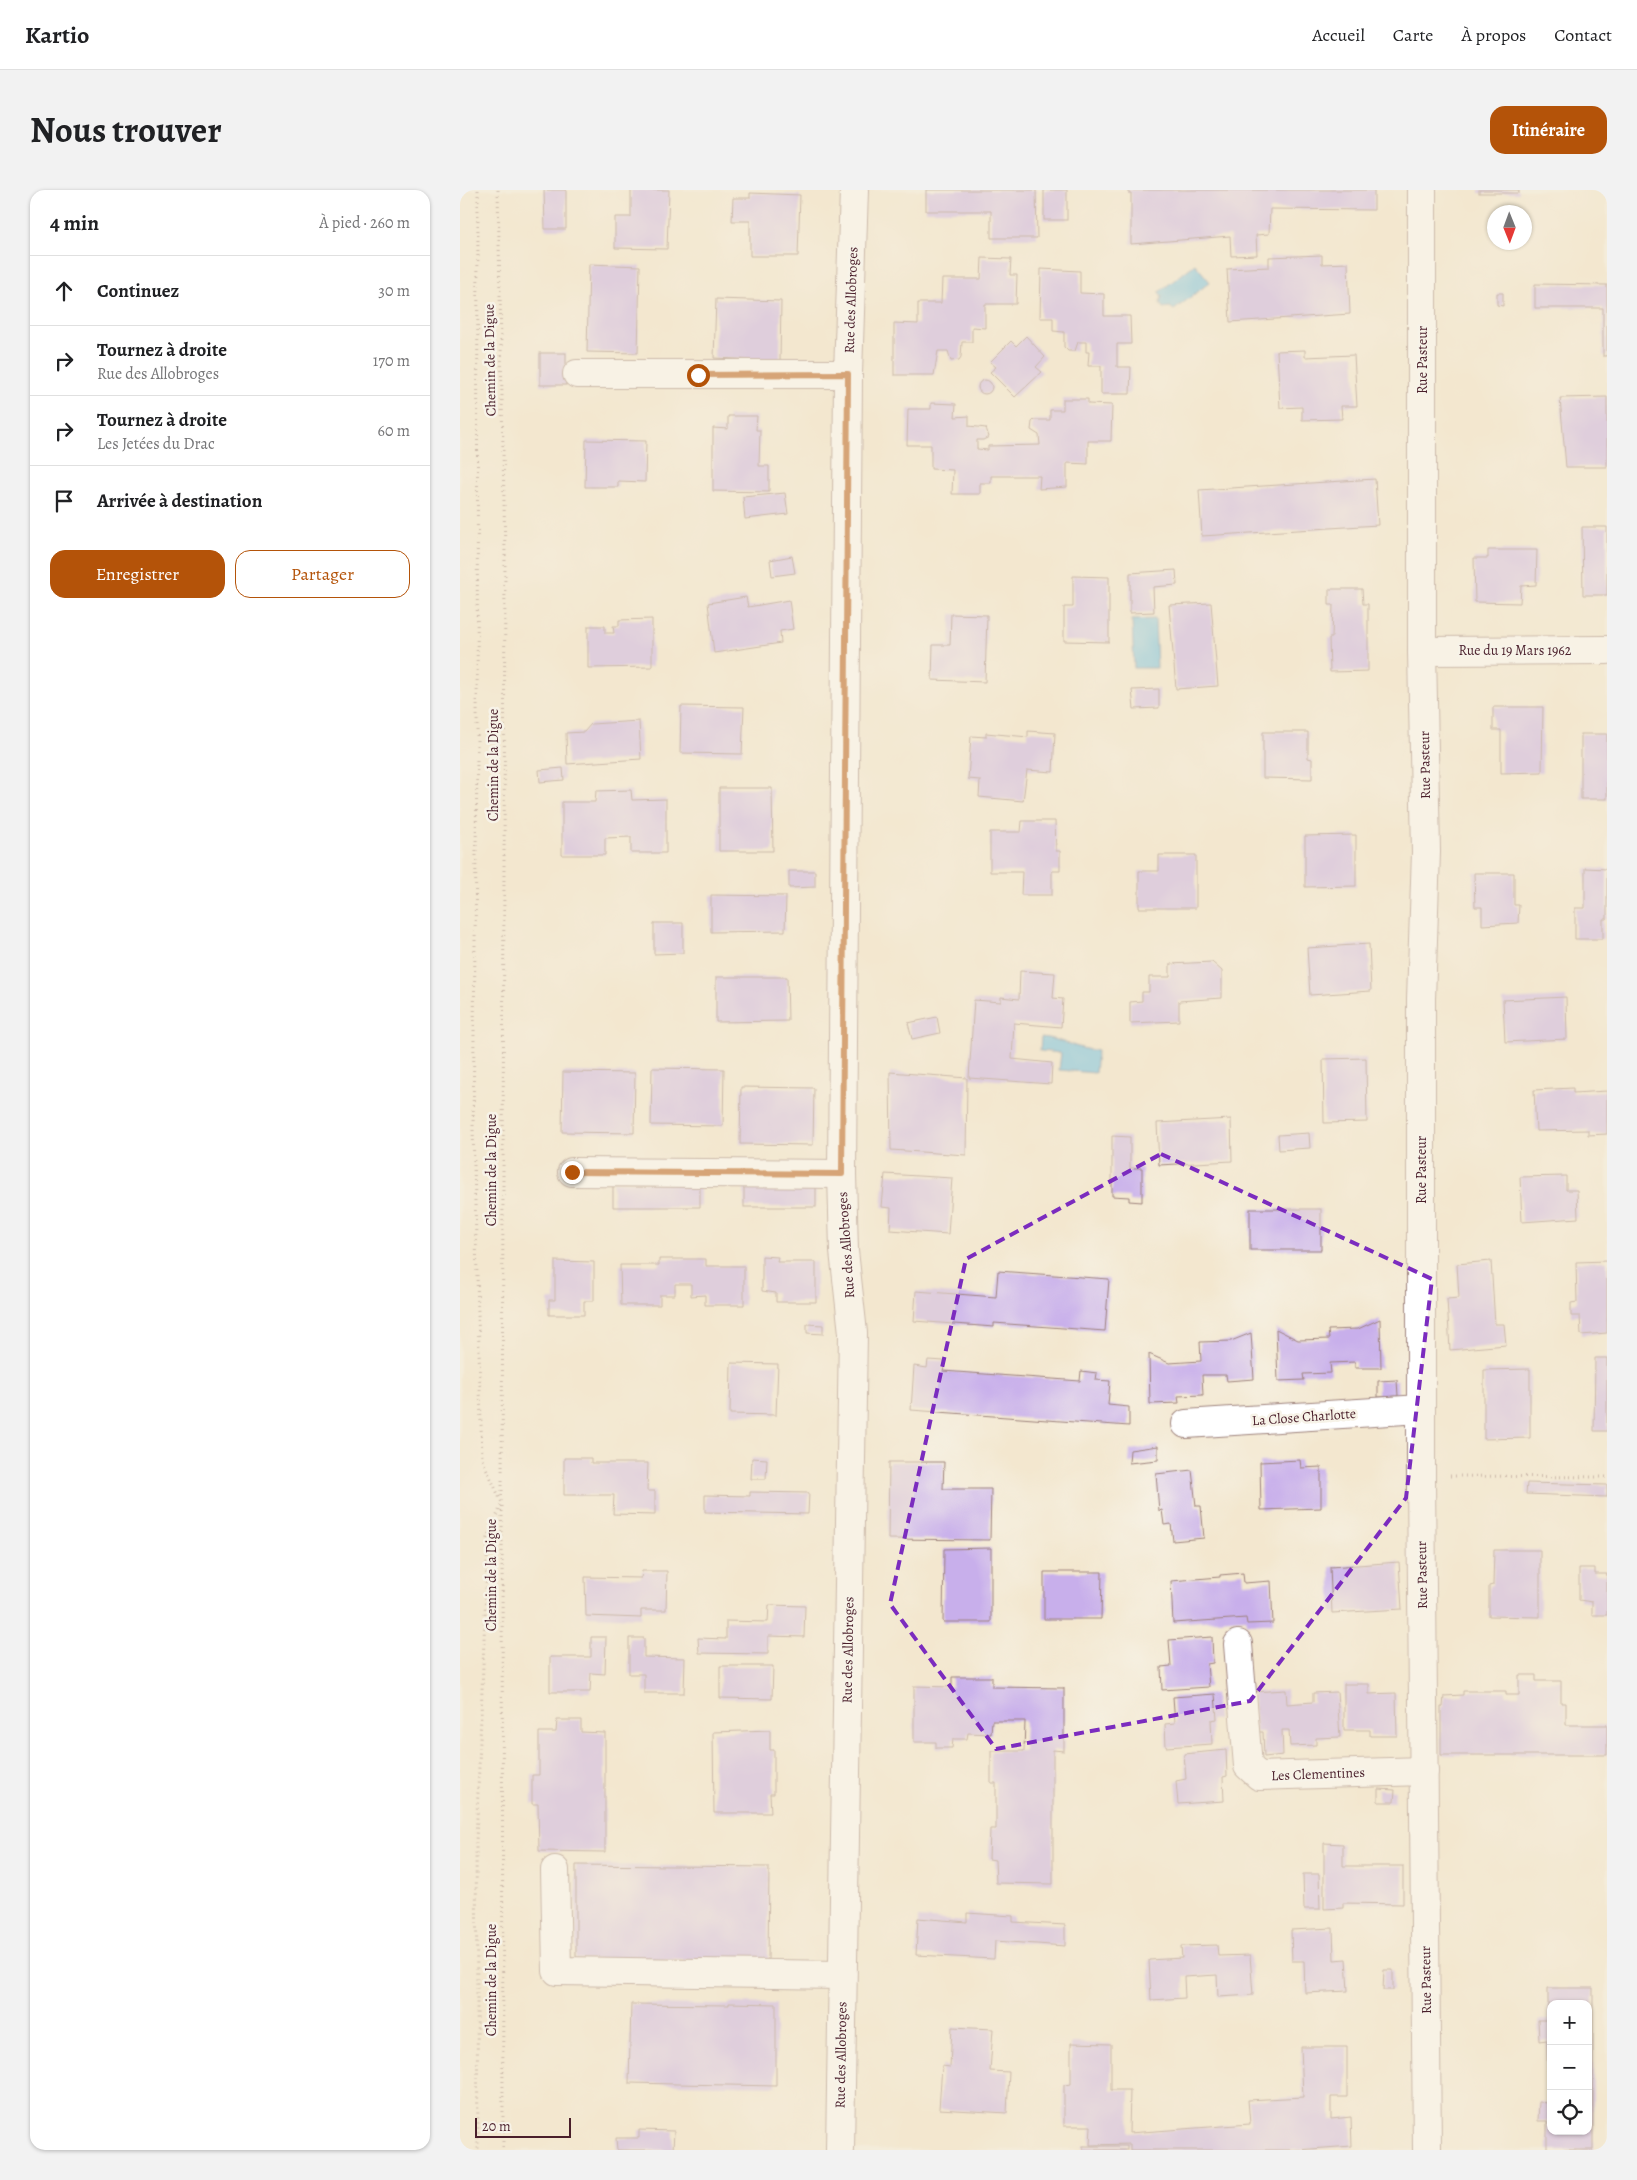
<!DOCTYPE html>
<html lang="fr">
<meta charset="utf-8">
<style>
body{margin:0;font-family:Alegreya,serif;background:#f2f2f2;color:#202124}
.controls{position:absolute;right:15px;bottom:15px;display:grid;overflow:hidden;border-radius:10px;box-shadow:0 1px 4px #0004}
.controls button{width:45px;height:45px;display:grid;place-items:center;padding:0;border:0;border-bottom:1px solid #e0e0e0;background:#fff;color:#202124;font:25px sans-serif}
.compass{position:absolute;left:1027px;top:15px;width:45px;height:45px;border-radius:50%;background:#fff;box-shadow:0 1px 4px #0004;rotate:179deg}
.scale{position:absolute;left:15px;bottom:12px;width:96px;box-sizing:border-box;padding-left:5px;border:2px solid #4a1f2b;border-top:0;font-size:14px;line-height:18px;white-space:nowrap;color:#4a1f2b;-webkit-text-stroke:4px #f7f3e8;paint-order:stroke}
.stop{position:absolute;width:15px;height:15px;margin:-11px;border:4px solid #b45309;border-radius:50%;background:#fff}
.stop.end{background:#b45309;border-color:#fff;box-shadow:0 1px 5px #0008}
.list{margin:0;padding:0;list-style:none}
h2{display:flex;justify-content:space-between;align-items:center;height:65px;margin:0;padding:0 20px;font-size:21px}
h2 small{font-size:16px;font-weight:400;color:#757577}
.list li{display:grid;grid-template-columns:32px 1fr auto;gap:15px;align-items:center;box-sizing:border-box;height:70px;padding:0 20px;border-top:1px solid #e0e0e0}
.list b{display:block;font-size:19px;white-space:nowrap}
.list p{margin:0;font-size:16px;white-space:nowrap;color:#757577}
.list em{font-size:16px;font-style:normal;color:#757577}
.actions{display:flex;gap:10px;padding:15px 20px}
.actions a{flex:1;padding:11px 0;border:1px solid #b45309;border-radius:15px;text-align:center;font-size:18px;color:#b45309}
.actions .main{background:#b45309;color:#fff}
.icon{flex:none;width:28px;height:28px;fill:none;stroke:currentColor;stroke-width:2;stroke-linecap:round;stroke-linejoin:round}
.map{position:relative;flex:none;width:1147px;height:1960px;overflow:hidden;border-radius:15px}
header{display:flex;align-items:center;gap:30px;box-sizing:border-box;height:70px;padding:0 25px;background:#fff;border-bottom:1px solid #e0e0e0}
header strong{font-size:24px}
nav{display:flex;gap:28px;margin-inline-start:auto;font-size:18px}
.intro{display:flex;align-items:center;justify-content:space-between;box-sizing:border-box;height:120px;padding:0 30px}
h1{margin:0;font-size:35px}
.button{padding:12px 22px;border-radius:15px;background:#b45309;color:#fff;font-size:18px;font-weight:700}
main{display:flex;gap:30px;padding:0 30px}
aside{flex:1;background:#fff;border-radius:15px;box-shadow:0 1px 4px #0004}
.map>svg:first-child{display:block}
</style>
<header>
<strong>Kartio</strong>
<nav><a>Accueil</a><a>Carte</a><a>À propos</a><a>Contact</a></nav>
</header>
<div class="intro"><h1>Nous trouver</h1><a class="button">Itinéraire</a></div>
<main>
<aside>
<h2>4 min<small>À pied · 260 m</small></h2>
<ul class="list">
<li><svg class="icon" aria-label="ahead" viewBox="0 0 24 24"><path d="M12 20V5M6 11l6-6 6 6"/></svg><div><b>Continuez</b></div><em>30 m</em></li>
<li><svg class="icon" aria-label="right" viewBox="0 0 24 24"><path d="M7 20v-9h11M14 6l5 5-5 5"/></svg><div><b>Tournez à droite</b><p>Rue des Allobroges</p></div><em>170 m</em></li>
<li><svg class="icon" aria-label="right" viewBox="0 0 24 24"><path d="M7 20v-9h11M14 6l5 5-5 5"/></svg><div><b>Tournez à droite</b><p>Les Jetées du Drac</p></div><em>60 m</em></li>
<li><svg class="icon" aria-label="arrive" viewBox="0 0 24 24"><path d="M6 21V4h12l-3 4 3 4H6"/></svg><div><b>Arrivée à destination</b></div></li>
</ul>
<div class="actions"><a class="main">Enregistrer</a><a>Partager</a></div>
</aside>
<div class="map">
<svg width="1147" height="1960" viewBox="0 0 1147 1960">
<rect width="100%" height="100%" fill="#f7f3e8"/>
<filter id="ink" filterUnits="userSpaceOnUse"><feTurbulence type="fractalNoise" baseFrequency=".02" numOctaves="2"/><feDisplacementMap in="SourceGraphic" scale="10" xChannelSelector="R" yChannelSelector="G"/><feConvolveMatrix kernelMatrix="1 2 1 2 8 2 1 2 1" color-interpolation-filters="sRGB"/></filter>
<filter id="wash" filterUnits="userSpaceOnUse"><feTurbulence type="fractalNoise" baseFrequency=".0096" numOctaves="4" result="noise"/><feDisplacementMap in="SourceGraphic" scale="20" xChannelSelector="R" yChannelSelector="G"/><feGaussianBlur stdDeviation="1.12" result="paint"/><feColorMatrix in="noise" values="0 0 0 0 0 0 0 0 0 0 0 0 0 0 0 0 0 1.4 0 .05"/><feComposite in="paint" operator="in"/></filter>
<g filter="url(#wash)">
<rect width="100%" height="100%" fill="#f3e7cf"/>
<g fill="#67bee4" stroke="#586e88">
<path d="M735,74L750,92L714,120L710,117L703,118L700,113L702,106L699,102Z"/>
<path d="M695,429L697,478H674L672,430Z"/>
<path d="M581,847C601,849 617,859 637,861L635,883L599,880L601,863L580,861Z"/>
</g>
<g id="blocks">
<g fill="#c8afeb" fill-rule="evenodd">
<path d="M84,0H106V39H85Z"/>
<path d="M171,0H209L207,59L155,58V27H171Z"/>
<path d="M466,0H576L577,48H531V21H466Z"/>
<rect x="584" y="0" width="23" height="30"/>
<path d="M668,0H914V20L810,19L809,44L796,45L797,65L771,66L770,46L671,54V3H668Z"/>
<rect x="1019" y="0" width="40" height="3"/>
<path d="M290,3L340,5L338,66H290V31H272L273,8H290Z"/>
<path d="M862,65V74L888,73L890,124L770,132L767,79L809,77V67Z"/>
<path d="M522,68L551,69L550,85H557L556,114H525V138L512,137V152H502L501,167L499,170L491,171L488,161H478L474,185H434V133L458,134V113H481L482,89H521Z"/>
<path d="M129,74L180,76L178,163L127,162Z"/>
<path d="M581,79L620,81V103L644,104V126H670L671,154H657V177H671L670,204H641V176H628L629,162H626V152H618L615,161H608L604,157V142L593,141V128H580Z"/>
<path d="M1075,94L1147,95V166H1143V118H1075Z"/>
<path d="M1037,103H1043V116L1037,115Z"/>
<path d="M256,109L321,111L320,171L254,168Z"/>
<path d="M566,146L585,167L576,177L582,182L555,207L530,182L536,177L530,172L551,151L556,156Z"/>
<path d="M845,160V167L894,165L897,216H881L882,229L842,230V217L820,218L817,161Z"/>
<rect x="80" y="163" width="26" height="32"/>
<circle cx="525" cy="197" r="7"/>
<path d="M1147,207V277H1106L1100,208Z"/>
<path d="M603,209H628V214L652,215L651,251H628V274L607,273V297L579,299L580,286H531V293H520V304H492L493,280L471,279V255H447L448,219H471V213L496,214L495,227L509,226V236L526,238L529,247L523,250H517V259L528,260V256L580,255L579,245L571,240L572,232L574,230H590V220H603Z"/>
<path d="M268,226H297L296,240H300L299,276H309V302L253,301V238L268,239Z"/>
<path d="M126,250L186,251L185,292L158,291V297H125Z"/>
<path d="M915,289L918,335L742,346L739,300Z"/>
<path d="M325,303L328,324L285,329L283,307Z"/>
<path d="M1122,337H1147V405H1123Z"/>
<path d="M1028,360H1077L1076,395L1061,396L1060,413L1015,412L1014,368H1028Z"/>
<path d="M332,366L335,383L312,386L310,370Z"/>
<path d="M716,380L717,395L693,397L694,422L670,423V383Z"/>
<path d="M613,386L649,387V452L604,451V417H613Z"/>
<path d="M869,399H902L903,414H908V481L870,482L869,448H872L873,415H869Z"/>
<path d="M286,407L288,417L329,410L333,439L320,441L321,453L254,463L248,413Z"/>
<path d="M751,413L758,496L716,499L709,415Z"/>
<path d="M491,424L527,425L525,492L472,490L473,455H490Z"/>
<path d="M192,429V477L128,478V436H145V443H154L153,436H159V430Z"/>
<path d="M699,499V518L674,519L672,500Z"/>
<path d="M221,516L284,517L282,564L220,563Z"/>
<path d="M1033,517H1083L1082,582L1041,583V540H1033Z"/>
<path d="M179,531L181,569L107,574L106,543L124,542L131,534Z"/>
<path d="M568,541L595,543L593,582L567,580L563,611L519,607L520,590L508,589L511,546L526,547V543L568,547Z"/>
<path d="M803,542H848V568L852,569V589L803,588Z"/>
<rect x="1121" y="544" width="26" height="65"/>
<path d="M103,578L104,590L80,592L79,580Z"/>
<path d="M259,598H312L313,661H259Z"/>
<path d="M171,600L172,610L206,609V663H171V647L145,648V665H102V612H135L136,601Z"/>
<path d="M562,631H595L596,661H600V681H592V705H561L562,682H530V642H561Z"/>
<path d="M896,645V696L845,697V646Z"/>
<path d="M699,665H736V718H679V681H699Z"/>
<path d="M1125,678L1147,679V729H1143V749H1115V718H1125Z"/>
<path d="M329,681H355V697L329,698Z"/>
<path d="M1014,683H1054V715H1059L1058,733L1022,735V717H1015Z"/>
<path d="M251,705L326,706L325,741L251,742Z"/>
<path d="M194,733H223V763L194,764Z"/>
<path d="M909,754L911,801L850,805L847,758Z"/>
<path d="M752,772L762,781V808L719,811V831L670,833V812L682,811V802H689V787H710V774Z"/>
<path d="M560,781L595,783L593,808L603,809L601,837L554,833L552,869L592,873L591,894L509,888L514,810L541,812V807L559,809Z"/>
<path d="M256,787H327L328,831L256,832Z"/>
<path d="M1106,807L1107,849L1045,852L1043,810Z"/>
<path d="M477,827L480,843L452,849L448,833Z"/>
<path d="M906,868L907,932L864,933L863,869Z"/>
<path d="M192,878L264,879L263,936L191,935Z"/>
<path d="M103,882L175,883L174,943L102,942Z"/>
<path d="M430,882L507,888L506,965L431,960Z"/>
<path d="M281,897L354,898L353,955L280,954Z"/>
<path d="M1113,898V903L1147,901V944L1128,945V940L1076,941L1074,900Z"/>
<path d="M771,929L772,971L699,975L697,933Z"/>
<path d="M849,943L850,958L819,960L818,945Z"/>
<path d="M652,946L670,947V978H682V1012L669,1011V1007L652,1006Z"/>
<path d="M425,984L492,988L488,1044L430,1040L431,1018L422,1017Z"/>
<path d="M1106,986V1000H1117L1118,1028L1062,1032L1060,987Z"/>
<path d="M153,992L240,993V1017H153Z"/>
<rect x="284" y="992" width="72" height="25"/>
<rect x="790" y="1019" width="71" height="41"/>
<path d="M302,1066L318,1067L317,1072H356V1112H316V1103L302,1101Z"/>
<path d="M199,1069H246V1076H284V1115H245V1105L231,1106V1094H215V1105H200V1115H161L160,1075H199Z"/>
<path d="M95,1071L134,1072V1111H124V1125H89V1110H95Z"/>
<path d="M1031,1071L1035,1134H1044L1046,1155L990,1160L987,1109L999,1108L997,1074Z"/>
<path d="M1147,1071V1143L1121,1145L1120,1126H1111V1113L1117,1112L1116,1072Z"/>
<path d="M538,1081L649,1089L645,1141L534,1133V1137L454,1131L456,1101L536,1107Z"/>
<path d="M920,1129L921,1178H895V1172L870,1173L871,1183L843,1184L844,1190L818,1191L816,1139L838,1150L869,1149L868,1140L898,1139Z"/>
<path d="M347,1134L363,1135V1144L347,1143Z"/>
<path d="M791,1143L794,1189L767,1191L766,1185H742L743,1205L718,1206L719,1213L690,1214L689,1164L709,1173L741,1171L740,1152L771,1151Z"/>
<path d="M1135,1168H1147V1241H1134Z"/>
<path d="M468,1170L484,1171L483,1181L620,1191L621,1181L637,1183L636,1190L650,1191L648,1215L669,1217V1236L451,1220L454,1176L467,1178Z"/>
<path d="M271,1173L318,1174L316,1225L270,1224Z"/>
<path d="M1070,1179V1248L1024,1249V1180Z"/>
<path d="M937,1190L938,1206L918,1207V1191Z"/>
<path d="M698,1256V1270L669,1273L670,1260Z"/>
<path d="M104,1268H131V1273H188L187,1301H195V1325L153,1324L154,1305H104Z"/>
<path d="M292,1268L307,1269L306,1289H291Z"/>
<path d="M840,1270L841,1278L861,1277V1318L801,1320L800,1272Z"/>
<path d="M429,1272H484L483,1299H531L530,1350L428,1349Z"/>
<path d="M732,1280L736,1316H741L744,1348L713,1351L711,1334L704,1335L702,1320L699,1321L696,1284Z"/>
<path d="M1067,1293L1147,1295V1307L1066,1304Z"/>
<path d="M290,1302L349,1303L348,1324L245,1322V1305L290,1306Z"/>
<path d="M531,1358V1432H483L484,1359Z"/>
<path d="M1034,1360H1080V1427L1029,1426V1396L1033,1395Z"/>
<path d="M939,1372L942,1419L872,1423L870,1377Z"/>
<path d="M1119,1378H1135V1384H1147V1425H1132V1412L1119,1410Z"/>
<path d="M182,1381H207L206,1420H181V1428L126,1426L125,1387L181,1388Z"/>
<path d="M584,1382H642L641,1429H584Z"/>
<path d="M783,1383L784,1393L811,1391L813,1433L787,1434L786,1428L713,1433L711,1391L760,1387V1385Z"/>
<path d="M309,1415L345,1416L344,1447L308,1446V1464L239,1463L238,1448L266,1449V1431L308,1432Z"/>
<path d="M131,1447H146L145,1484L131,1483L130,1502H90V1467H131Z"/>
<path d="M752,1447L753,1473L747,1474L749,1497L702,1500L701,1477L711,1476L709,1450Z"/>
<path d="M169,1448H184V1467L225,1468L224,1503H184V1484H169Z"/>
<path d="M260,1476H313L312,1509L260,1508Z"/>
<path d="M1059,1485H1076V1491H1101V1513H1106V1535H1147V1565H981V1517H983L984,1506L1003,1505V1501H1046V1505H1059Z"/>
<path d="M492,1487H532V1497L604,1498V1561L593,1560V1694L536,1693L535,1670L529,1669L530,1639H536V1593H531V1561H564L565,1531H532L531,1544L508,1543L507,1549H493L492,1558H476V1552H454V1496L492,1497Z"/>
<path d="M884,1494H909V1504L936,1503L937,1546H910V1540H884Z"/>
<path d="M826,1500L827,1514L853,1512V1503L877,1502L880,1547L856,1548V1555L830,1556L829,1540H822L823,1565L804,1567L803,1542H796L793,1502Z"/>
<path d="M755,1504L757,1529L751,1530L752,1554L706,1557L705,1534L715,1533L713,1507Z"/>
<path d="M97,1530H121V1542L145,1543V1662L79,1661L78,1614H72V1585H79V1542H96Z"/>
<path d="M310,1540V1560H314V1604H310L311,1623H254L253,1542Z"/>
<path d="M766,1560L767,1586L763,1587L764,1611L718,1614L716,1591L726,1589L724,1564Z"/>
<path d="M918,1599L935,1600L934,1612H918Z"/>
<path d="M864,1653L883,1654V1676H943V1714L883,1713V1718L864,1719Z"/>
<path d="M116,1675L309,1677L308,1771L116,1769Z"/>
<path d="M843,1684H859L860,1719H844Z"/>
<path d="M507,1723L553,1726V1732L605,1735V1756L535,1751L534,1769L456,1765L458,1728L507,1732Z"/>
<path d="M873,1738L874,1770L886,1769L888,1801L845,1803L844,1771H832L831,1740Z"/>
<path d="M757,1755L758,1766L790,1765L793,1805L758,1807L757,1785L724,1787L725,1808L691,1810L689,1770L722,1768L721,1756Z"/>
<path d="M924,1780H933V1800H923Z"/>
<path d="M1088,1798H1133V1960H1087V1931H1078L1079,1912L1088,1913L1087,1850L1079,1851L1078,1830H1088ZM1091,1814H1128V1941H1091Z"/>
<path d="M269,1813L316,1814V1896L169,1893L171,1814L269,1815Z"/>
<path d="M492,1837L533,1839L530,1881L549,1882L547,1923L479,1919L482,1876L490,1877Z"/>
<path d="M611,1853L651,1854V1900H670L669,1943L790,1934L788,1910L843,1907L841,1857H887V1907H871V1929L891,1927L892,1956L837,1960H670V1954L630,1955L631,1936H604V1895L611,1894Z"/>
<path d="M179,1940L214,1941L213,1960H157L156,1948H179Z"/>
<rect x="623" y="1956" width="44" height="4"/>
</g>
</g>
</g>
<g filter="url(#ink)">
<use href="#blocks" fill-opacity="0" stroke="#9e837d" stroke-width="1"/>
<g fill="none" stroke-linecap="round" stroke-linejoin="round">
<g stroke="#9e837d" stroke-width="30">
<g id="minor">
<path d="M962,0V461L966,662L961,809V1286L967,1960"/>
<path d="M117,184H388"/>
<path d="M962,461L1147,460"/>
<path d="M112,982L382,984"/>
<path d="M726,1234L961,1219"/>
<path d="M778,1454L788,1576L799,1586L964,1581"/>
<path d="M95,1680L97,1781L382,1785"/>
<path d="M380,1960L393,1143L384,1061L382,984L388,184L394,0"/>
</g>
</g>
<g stroke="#9e837d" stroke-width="3" stroke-dasharray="1 4" stroke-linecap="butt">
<path d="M18,0L17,569L13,938L22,1269L42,1313L28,1348L16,1652L18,1960"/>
<path d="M38,0L45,364L42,1309"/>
<path d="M990,1286L1147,1287"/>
<path d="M42,1316L43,1960"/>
</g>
<use href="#minor" stroke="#fff" stroke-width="28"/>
</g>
</g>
<g fill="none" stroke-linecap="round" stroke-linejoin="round" filter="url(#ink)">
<path stroke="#b45309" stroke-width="6" d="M112,982L382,984L388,184L238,185"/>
</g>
<path d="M0 0H1147V1960H0ZM701,964L972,1089L946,1308L790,1511L536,1559L430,1414L506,1069Z" fill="#f3e7cf" fill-opacity=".55" fill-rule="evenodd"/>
<path fill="none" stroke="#7b2cbf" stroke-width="4" stroke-dasharray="10 6" stroke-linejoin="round" d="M701,964L972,1089L946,1308L790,1511L536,1559L430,1414L506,1069Z"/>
<g text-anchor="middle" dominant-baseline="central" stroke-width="5" stroke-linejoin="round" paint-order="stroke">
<g font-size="14" fill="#4a1f2b" stroke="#f7f3e8">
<text transform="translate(391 110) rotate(-88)">Rue des Allobroges</text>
<text transform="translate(30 170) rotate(-91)">Chemin de la Digue</text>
<text transform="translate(962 170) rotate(-90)">Rue Pasteur</text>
<text x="1055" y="460">Rue du 19 Mars 1962</text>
<text transform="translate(33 575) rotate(-90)">Chemin de la Digue</text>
<text transform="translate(965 575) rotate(-91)">Rue Pasteur</text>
<text transform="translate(31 980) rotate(-90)">Chemin de la Digue</text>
<text transform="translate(961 980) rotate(-90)">Rue Pasteur</text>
<text transform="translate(386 1055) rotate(-94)">Rue des Allobroges</text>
<text transform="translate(844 1227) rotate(-4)">La Close Charlotte</text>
<text transform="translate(31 1385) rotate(-90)">Chemin de la Digue</text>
<text transform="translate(962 1385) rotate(-91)">Rue Pasteur</text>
<text transform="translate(388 1460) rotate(-89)">Rue des Allobroges</text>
<text transform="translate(858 1584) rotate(-2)">Les Clementines</text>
<text transform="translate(31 1790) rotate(-90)">Chemin de la Digue</text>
<text transform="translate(966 1790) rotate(-91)">Rue Pasteur</text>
<text transform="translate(381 1865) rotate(-89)">Rue des Allobroges</text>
</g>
</g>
</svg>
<div class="controls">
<button>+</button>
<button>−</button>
<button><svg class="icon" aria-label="locate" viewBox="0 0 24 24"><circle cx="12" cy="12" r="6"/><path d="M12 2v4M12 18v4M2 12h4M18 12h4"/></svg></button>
</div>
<svg class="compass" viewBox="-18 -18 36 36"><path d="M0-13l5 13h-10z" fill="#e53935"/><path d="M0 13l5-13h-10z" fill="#757577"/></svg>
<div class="scale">20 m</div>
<div class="stop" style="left:238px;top:185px"></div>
<div class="stop end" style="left:112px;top:982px"></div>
</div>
</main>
